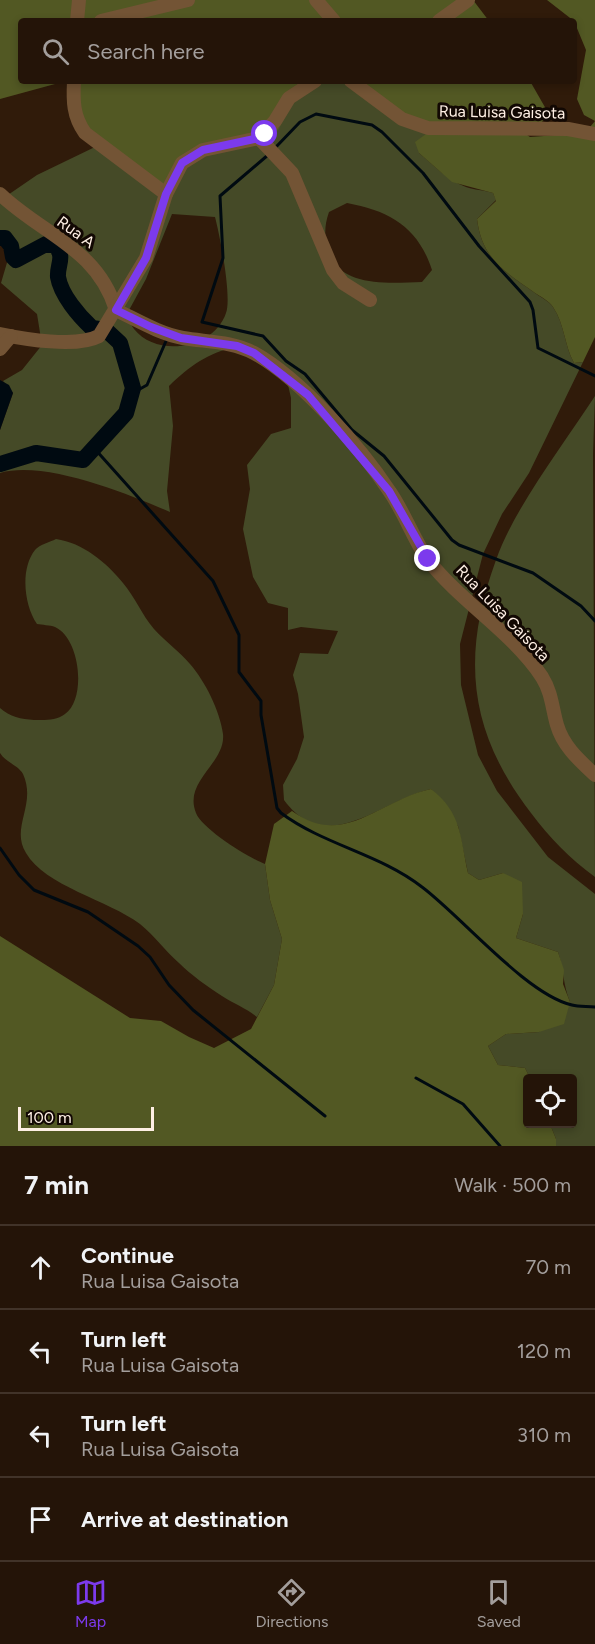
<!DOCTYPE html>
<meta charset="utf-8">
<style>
body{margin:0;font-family:Figtree,sans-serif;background:#302116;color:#f1f3f6}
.controls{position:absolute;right:18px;bottom:18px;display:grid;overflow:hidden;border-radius:6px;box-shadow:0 3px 9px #0003}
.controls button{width:54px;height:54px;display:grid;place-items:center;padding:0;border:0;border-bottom:2px solid #413329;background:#241408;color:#f1f3f6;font:30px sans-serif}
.scale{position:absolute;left:18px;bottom:15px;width:136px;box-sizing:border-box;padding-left:6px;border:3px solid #feefe4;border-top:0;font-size:16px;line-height:21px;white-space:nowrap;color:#feefe4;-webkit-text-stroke:4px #120803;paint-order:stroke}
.stop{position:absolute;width:18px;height:18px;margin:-14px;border:4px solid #7c3aed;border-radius:50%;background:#fff}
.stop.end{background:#7c3aed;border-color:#fff;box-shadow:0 2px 6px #0008}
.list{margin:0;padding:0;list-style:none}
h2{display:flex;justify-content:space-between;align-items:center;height:78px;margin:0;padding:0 24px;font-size:26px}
h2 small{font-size:20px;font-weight:400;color:#a39e9c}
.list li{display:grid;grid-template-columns:39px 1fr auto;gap:18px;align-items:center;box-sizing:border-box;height:84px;padding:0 24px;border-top:2px solid #413329}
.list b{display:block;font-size:22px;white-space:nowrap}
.list p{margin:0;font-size:20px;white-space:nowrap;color:#a39e9c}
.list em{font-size:20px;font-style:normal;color:#a39e9c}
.icon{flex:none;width:33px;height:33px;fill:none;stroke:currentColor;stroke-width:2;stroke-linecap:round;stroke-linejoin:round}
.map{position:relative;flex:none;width:595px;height:1146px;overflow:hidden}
.search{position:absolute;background:#241408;box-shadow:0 3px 9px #0003;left:18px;right:18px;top:18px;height:66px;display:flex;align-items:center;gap:15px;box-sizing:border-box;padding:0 21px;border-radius:6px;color:#a39e9c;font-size:22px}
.sheet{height:414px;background:#241408}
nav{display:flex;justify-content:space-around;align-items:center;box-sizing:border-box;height:84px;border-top:2px solid #413329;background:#241408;font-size:16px;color:#a39e9c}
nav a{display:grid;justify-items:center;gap:3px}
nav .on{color:#7c3aed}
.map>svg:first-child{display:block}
</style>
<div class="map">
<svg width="595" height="1146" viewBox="0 0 595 1146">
<rect width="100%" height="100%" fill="#301b0a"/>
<g fill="#454a27" fill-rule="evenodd">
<path d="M307,81H347L427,133L419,153C432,164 449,181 466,187C474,190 484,190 493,193L496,200L477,219C482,259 504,271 535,293C540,297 549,301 553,307C565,325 564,345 574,363L583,362L529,473L502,514L483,554L460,644L461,685L478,755L497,791L548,857L595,894V1146H556V1139L550,1124H572V1078H530L525,1068L498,1065L488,1046L506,1034L539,1032L570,1002C563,985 564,970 558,952L516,938L523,914L503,873L479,880L468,873L458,826L431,789C381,800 327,859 284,800L283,785L297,759L304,737L298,694L293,675L300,653L328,654L338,631L301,627L288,630V608L268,603L253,577L243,529L250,489L247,465L271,434L291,428V398L286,376L236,347C207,353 190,366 169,386L173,426L167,491L170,512C128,494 45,460 0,473V430L13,393L3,381L22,370L42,345L37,314L1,283L11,249L0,238V198L2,199L37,175L97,146L193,158L288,108ZM347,203C390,211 418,227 432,270L422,282C390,283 342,288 329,253C324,238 324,226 329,212ZM172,214L215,217C220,236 232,297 226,313C214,349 157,358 134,329C129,322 126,312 122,304L128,312L146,279Z"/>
<path d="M595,396L593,454L595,877C569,858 550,838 531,813C468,731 461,656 496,560C514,508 564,444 595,396Z"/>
<path d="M56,539C83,543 106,562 123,583C135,597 142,615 154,629C165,641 179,651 190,664C205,681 220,711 223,734C226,763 183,781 196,813C202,829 249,858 265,864L270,900L282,939L274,985L257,1017C246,1008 234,1004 222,996C208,987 191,975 179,963C165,951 155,936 140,924C108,900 45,886 26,853C10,827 37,805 23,774C18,765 5,762 0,753V708C10,717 21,719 34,720C45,720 56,721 65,714C87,698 80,638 55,627C50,625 42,625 37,624C24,605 20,569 35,550C39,545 50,542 56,539Z"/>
</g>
<g fill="#525823">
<path d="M0,0H473L489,21H21V81H66L0,99Z"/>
<path d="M547,0H595V337L583,362L574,363C564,345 565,325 553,307C549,301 541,297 535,293C504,271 482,259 477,219L496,201L493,193L452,182L419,153L415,142L426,134L347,81H530L550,116L536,126L517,128L530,137L585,133L595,121L584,115L577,99L586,50L574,21Z"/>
<path d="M71,81H307L288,108L279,129L269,139L193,158L168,193L82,134Z"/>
<path d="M431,789C462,813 460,837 468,873L479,880L503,873L522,882L523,914L516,938L558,952L564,970L563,984L570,1002L564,1024L539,1032L506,1034L488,1046L498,1065L525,1068L530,1078H528V1124H550L556,1139V1146H0V936L130,1018L161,1021L189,1037L214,1048L251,1029L274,985L282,939L270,900L265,864L274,824L292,811C344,849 379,800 431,789Z"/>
</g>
<path fill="#000a11" d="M0,380L9,385L13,393L0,430Z"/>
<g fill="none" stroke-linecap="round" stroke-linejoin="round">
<g stroke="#000a11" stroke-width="3">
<path d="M275,148L300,122L316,114L372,125L382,132L423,173L479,246L530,302L533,310L538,348L595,376"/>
<path d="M268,155L220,196L223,258L202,322L263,336L286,361L305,374L352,430L384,456L452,540L459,545L533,573L581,606L595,621"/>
<path d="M131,394L147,385L166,341"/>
<path d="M94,448L213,581L239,635V672L261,701V715L277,808L281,813C324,845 380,854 422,887C462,917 527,995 572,1005C579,1007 588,1006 595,1007"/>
<path d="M0,848L19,875L34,890L88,912L138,946L150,957L169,985L193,1010L325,1116"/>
<path d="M416,1078L463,1104L500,1146"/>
</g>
<path stroke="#000a11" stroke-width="16" d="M0,238H5L11,246L13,257L16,260L46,244L56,246C65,258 57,265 58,277C61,295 79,316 92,328L106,330L120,343L133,388L126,413L83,460L36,453L0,464"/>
<g stroke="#735435" stroke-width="14">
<path d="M316,0L334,21"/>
<path d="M77,21L79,0"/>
<path d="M101,21L188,0"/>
<path d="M439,21L468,0"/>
<path d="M74,81C73,101 73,116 85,133L166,194"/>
<path d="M351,81L402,119L428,128L568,129L595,134"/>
<path d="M259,138L292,173L333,270L343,283L370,300"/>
<path d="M0,194C43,235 97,248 116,310"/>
<path d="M116,310C137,320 160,334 183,338C206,342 232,341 254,353C301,379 361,448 390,492C404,512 415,542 428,560C462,603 512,632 542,677C552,693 552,708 557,725C563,746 579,760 595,775"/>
<path d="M0,334C24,339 77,348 99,336L146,258L166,194L182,163L203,150L259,138L275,121L289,98L315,81"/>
<path d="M0,349L11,336"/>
</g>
</g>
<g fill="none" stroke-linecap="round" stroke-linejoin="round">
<path stroke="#7c3aed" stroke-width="8" d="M265,134L259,138L203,150L182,163L166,194L146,258L116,310L151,327L181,338L237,346L254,353L308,395L389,491L428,559"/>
</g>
<g text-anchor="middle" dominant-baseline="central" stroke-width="6" stroke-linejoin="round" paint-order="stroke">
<g font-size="16" fill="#feefe4" stroke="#120803">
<text transform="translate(502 112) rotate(1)">Rua Luisa Gaisota</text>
<text transform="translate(76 232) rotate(36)">Rua A</text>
<text transform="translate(503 613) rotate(46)">Rua Luisa Gaisota</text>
</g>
</g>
</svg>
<div class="controls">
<button><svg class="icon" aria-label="locate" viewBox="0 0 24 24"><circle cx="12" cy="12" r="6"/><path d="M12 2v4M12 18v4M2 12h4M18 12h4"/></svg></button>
</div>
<div class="scale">100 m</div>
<div class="stop" style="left:265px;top:134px"></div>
<div class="stop end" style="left:428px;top:559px"></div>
<div class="search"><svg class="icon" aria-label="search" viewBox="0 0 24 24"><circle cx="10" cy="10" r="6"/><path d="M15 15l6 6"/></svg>Search here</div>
</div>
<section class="sheet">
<h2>7 min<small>Walk · 500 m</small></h2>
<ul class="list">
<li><svg class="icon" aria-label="ahead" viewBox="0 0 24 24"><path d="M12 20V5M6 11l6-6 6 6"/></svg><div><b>Continue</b><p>Rua Luisa Gaisota</p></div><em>70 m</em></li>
<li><svg class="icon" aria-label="left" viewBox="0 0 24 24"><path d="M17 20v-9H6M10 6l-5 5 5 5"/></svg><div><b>Turn left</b><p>Rua Luisa Gaisota</p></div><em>120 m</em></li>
<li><svg class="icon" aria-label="left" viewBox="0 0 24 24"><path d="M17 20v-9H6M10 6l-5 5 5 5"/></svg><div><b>Turn left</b><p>Rua Luisa Gaisota</p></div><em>310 m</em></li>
<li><svg class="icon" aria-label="arrive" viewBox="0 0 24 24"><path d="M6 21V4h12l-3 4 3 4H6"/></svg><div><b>Arrive at destination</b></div></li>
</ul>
</section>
<nav>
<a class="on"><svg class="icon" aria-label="map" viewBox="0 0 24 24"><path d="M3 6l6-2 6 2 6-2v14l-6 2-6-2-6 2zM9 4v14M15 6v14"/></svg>Map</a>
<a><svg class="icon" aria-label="directions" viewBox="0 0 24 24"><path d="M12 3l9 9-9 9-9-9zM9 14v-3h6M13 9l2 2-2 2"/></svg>Directions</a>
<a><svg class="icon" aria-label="saved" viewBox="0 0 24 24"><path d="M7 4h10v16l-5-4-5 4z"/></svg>Saved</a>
</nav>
